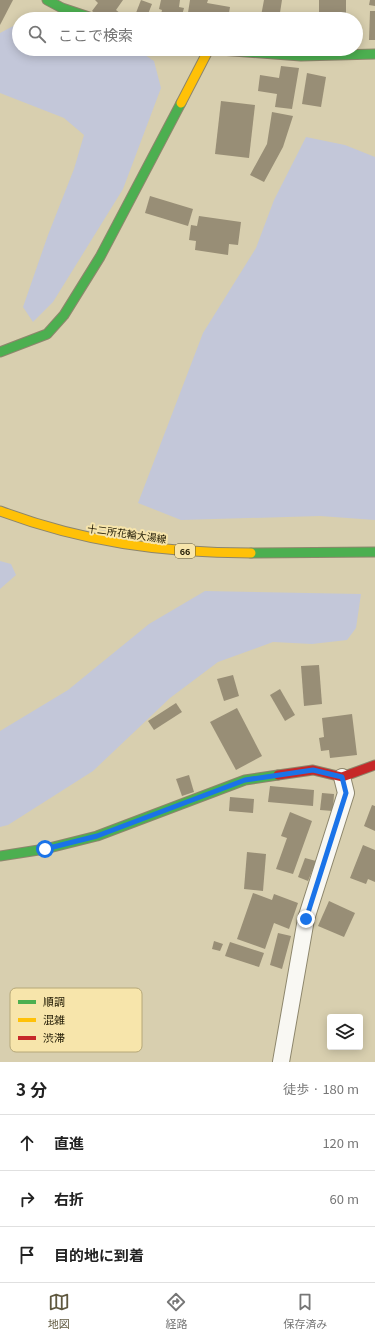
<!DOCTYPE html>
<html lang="ja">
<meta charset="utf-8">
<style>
body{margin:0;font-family:Georgia,"Noto Sans JP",serif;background:#f2f2f2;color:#222}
.controls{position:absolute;right:12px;bottom:12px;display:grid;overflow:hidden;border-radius:4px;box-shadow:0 2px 10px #0003}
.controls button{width:36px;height:36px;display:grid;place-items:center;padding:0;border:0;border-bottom:1px solid #e0e0e0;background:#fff;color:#222;font:20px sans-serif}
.stop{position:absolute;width:12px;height:12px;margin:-9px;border:3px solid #1a73e8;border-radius:50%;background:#fff}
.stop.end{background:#1a73e8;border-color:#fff;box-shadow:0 1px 4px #0008}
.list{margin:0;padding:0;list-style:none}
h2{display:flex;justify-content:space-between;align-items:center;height:52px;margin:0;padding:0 16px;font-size:17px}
h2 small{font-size:13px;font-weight:400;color:#767676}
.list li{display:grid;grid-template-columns:26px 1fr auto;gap:12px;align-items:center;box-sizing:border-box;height:56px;padding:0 16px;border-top:1px solid #e0e0e0}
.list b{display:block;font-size:15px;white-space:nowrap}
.list em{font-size:13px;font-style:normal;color:#767676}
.icon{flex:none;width:22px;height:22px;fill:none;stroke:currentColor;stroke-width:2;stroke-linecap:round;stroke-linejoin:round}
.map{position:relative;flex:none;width:375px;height:1062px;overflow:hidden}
.search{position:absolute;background:#fff;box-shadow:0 2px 10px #0003;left:12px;right:12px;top:12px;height:44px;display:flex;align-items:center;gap:10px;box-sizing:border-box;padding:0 14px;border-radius:22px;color:#767676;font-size:15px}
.sheet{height:220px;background:#fff}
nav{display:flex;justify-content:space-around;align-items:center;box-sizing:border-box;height:56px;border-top:1px solid #e0e0e0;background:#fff;font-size:11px;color:#767676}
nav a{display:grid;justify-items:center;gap:2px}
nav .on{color:#5f583f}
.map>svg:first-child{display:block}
</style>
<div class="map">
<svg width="375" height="1062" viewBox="0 0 375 1062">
<rect width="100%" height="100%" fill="#d8cfaf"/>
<g fill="#c3c7d9">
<path d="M19,23V49H136L154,61L161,88L123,189L53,302L33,322L23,307L48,235L74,169L84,135L64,118L0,93V33Z"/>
<path d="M306,137L345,145L375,157V520L320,516L181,520L138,503L203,333L256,248L274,200Z"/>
<path d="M0,561L11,564L16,575L0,589Z"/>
<path d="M205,591L361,594L356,628L347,640L312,644L273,642L218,662L170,698L93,771L8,825L0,827V731L68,690L149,624Z"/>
</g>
<g fill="#988e76">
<path d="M0,0H13L0,25Z"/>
<path d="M95,0H123L116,10L121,14L117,19L101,18L92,11L98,3Z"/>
<path d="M141,0L152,4L146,19H136L134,18Z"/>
<path d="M161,0H180L179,7L184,8L181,19H160L162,10L159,9Z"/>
<path d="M190,0H208L207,3L230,7L228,19H187Z"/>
<path d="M264,0H282L279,19L261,16Z"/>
<rect x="319" y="0" width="27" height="19"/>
<path d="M370,0H375V6L369,5Z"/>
<path d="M370,11H375V40H369Z"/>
<path d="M281,66L299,68L292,109L275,107L277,94L258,91L260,75L279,78Z"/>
<path d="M307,73L326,77L321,107L302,104Z"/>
<path d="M221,101L255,105L249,158L215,154Z"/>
<path d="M272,112L293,116L283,147L264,182L250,175L267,144Z"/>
<path d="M150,196L193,209L188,226L145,213Z"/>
<path d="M199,216L241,222L238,245L229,244L228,255L195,250L196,241L189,240L191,225L197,226Z"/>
<path d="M319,665L322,704L304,706L301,666Z"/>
<path d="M233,675L239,696L224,701L217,679Z"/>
<path d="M280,689L295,715L285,721L270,695Z"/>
<path d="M176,703L182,712L154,730L148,721Z"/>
<path d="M237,708L262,756L236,770L210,722Z"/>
<path d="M352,714L357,755L330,758L329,750L321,751L319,738L324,737L322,718Z"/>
<path d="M189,775L194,792L182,796L176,779Z"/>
<path d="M270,786L314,790L313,806L268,802Z"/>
<path d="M322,793L334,794L333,811L320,810Z"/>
<path d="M230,797L254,799L253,813L229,811Z"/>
<path d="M372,805L375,806V831L364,826Z"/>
<path d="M290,812L312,821L293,874L276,869L287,838L281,836Z"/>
<path d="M363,845L375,850V882L368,879L366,884L350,878Z"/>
<path d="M247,852L266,854L263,891L244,889Z"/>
<path d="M305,858L316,861L308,881L298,877Z"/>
<path d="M253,893L272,900L274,894L298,903L289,929L274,923L265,949L237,939Z"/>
<path d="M329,901L355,913L344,937L318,926Z"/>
<path d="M278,933L291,936L282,969L270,965Z"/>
<path d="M214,941L223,944L220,951L212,949Z"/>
<path d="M230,942L264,953L259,967L225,956Z"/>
</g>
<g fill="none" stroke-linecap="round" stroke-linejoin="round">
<g stroke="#8d866c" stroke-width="18">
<path id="street" d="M281,1062L306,919L346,793L342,777"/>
</g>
<g stroke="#8d866c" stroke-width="11">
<g id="fast">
<path d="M47,0L62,8L95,19"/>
<path d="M207,49L301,56L375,54"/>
<path d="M0,352L47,334L64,315L100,257L181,103"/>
<path d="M251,553L375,552"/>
<path d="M0,856L45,849L97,836L245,780L278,775"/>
</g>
</g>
<g stroke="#8d866c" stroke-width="11">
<g id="slow">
<path d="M181,103L209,49"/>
<path d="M0,511C83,542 162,553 251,553"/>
</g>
</g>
<g stroke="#8d866c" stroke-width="11">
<path id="jam" d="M278,775L313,770L342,777L375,765"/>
</g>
<use href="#street" stroke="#f9f8f3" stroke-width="16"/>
<use href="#fast" stroke="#4caf50" stroke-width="9"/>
<use href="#slow" stroke="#ffc107" stroke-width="9"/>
<use href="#jam" stroke="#c62828" stroke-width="9"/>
</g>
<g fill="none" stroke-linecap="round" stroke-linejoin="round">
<path stroke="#1a73e8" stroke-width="5" d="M45,849L97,836L245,780L313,770L342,777L346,793L306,919"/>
</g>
<g text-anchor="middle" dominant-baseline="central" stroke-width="4" stroke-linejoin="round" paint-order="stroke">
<rect fill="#f7e5ab" stroke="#5f5635" stroke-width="1" x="175" y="544" width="20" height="14" rx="3"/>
<g font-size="9" font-weight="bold" fill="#1e1802">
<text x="185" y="551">66</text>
</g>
<g font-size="10" fill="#1e1802" stroke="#f7e5ab">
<text transform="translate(127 533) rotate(8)">十二所花輪大湯線</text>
</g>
</g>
<rect x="10" y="988" width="132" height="64" rx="6" fill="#f7e5ab" stroke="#b6a878" stroke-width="1"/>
<rect x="18" y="1000" width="18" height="4" fill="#4caf50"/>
<rect x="18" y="1018" width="18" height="4" fill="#ffc107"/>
<rect x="18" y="1036" width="18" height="4" fill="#c62828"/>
<g font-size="11" fill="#1e1802">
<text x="43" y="1006">順調</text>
<text x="43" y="1024">混雑</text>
<text x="43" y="1042">渋滞</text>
</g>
</svg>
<div class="controls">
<button><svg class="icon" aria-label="layers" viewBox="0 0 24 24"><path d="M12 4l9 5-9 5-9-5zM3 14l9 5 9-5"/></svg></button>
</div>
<div class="stop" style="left:45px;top:849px"></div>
<div class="stop end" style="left:306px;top:919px"></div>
<div class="search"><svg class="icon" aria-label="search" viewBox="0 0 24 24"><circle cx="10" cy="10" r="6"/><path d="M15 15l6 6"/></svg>ここで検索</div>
</div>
<section class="sheet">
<h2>3 分<small>徒歩 · 180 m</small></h2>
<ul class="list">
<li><svg class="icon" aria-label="ahead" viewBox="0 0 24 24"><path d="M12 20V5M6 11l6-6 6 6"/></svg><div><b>直進</b></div><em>120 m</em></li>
<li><svg class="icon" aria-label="right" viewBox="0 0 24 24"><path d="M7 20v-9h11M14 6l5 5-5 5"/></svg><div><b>右折</b></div><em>60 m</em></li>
<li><svg class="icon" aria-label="arrive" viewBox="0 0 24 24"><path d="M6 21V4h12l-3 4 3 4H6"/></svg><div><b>目的地に到着</b></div></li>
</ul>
</section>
<nav>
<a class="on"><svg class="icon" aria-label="map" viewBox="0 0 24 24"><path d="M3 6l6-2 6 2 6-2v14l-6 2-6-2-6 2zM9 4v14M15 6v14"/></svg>地図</a>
<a><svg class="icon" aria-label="directions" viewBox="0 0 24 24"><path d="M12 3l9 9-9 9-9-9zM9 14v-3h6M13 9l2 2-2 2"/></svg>経路</a>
<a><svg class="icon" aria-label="saved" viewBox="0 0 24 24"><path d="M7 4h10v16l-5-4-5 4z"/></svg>保存済み</a>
</nav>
